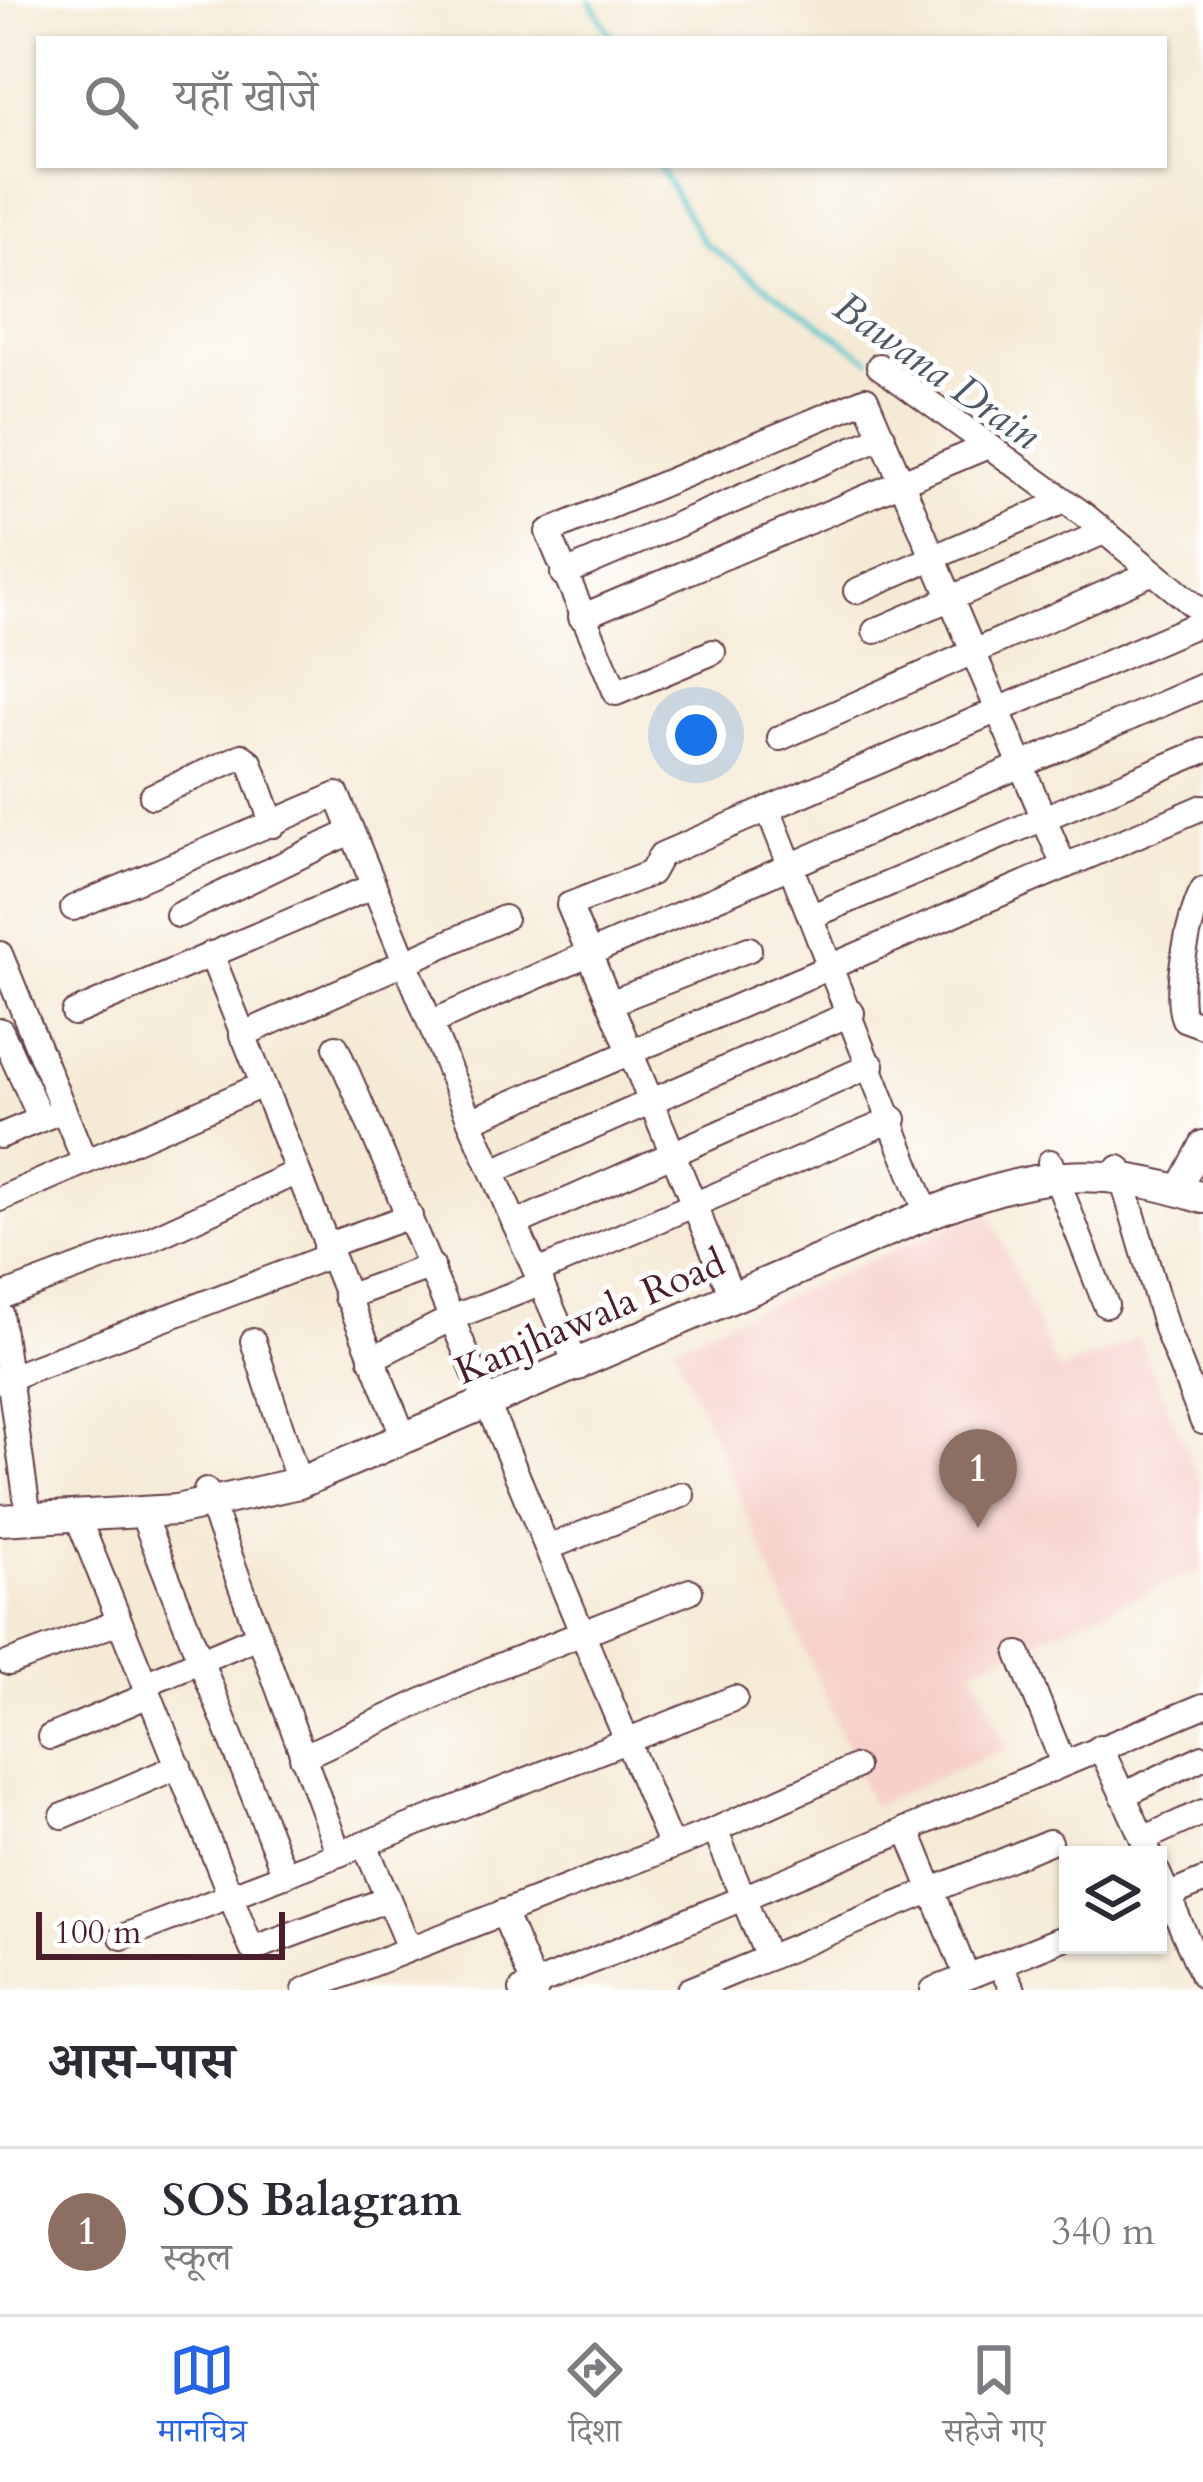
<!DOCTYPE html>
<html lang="hi">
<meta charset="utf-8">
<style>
body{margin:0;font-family:Cardo,"Noto Serif Devanagari",serif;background:#f7f7f7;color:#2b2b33}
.controls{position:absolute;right:36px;bottom:36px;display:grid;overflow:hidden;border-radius:0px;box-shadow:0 3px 9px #0004}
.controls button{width:108px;height:108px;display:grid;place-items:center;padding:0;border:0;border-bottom:3px solid #e1e1e2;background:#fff;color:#2b2b33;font:60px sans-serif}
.scale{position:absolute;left:36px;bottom:30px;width:249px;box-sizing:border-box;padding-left:12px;border:6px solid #4a1f2b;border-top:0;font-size:33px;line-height:42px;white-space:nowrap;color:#4a1f2b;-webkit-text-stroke:9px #fff;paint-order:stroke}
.you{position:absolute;left:696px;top:735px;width:42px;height:42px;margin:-30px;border:9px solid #fff;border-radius:50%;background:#1a73e8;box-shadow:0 0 0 18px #1a73e833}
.badge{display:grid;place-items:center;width:78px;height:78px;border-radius:50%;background:#2563eb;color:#fff;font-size:39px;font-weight:700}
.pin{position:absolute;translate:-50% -99px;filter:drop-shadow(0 3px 6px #0008)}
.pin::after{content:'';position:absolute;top:63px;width:42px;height:36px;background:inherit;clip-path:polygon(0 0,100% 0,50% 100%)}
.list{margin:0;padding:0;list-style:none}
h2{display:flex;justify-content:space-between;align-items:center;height:156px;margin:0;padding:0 48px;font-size:51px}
h2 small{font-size:39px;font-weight:400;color:#7c7c81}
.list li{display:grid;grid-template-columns:78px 1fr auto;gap:36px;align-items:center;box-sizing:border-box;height:168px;padding:0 48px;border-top:3px solid #e1e1e2}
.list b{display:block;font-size:45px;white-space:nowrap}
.list p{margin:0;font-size:39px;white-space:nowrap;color:#7c7c81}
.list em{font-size:39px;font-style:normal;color:#7c7c81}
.icon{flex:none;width:66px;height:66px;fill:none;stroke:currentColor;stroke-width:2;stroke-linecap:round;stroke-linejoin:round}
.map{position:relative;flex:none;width:1203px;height:1990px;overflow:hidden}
.search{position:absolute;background:#fff;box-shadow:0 3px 9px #0004;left:36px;right:36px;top:36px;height:132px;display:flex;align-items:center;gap:30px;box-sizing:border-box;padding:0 42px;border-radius:0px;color:#7c7c81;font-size:45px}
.sheet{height:324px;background:#fff}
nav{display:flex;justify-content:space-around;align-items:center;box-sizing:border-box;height:168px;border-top:3px solid #e1e1e2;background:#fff;font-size:33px;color:#7c7c81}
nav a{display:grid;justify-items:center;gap:6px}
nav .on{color:#2563eb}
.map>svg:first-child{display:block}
</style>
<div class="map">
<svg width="1203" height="1990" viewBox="0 0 1203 1990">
<rect width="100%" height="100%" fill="#fff"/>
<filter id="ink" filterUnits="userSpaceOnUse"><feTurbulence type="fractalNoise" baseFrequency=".00833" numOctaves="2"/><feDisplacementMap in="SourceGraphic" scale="24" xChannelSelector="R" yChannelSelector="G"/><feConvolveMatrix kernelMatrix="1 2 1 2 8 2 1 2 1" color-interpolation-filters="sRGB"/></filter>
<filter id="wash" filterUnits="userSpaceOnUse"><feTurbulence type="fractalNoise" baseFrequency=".004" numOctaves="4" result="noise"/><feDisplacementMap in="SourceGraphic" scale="48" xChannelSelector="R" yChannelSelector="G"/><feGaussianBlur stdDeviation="2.7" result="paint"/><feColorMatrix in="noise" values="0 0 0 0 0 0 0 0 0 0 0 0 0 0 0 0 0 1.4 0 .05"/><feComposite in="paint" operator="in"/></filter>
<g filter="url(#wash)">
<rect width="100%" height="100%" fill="#f5ead5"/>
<path fill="#f7d0ca" d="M988,1210L1058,1372L1138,1338L1203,1488V1568L973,1667L1007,1748L872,1806L674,1345Z"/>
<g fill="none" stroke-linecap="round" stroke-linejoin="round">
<g stroke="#58c5cf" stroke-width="4.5">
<path d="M590,0L613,39"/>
<path d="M658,165L704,243L870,360"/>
</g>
</g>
</g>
<g filter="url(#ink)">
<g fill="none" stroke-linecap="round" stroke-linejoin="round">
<g stroke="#643d44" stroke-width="28">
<g id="minor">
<path d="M879,366L1083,514L1203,613"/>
<path d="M563,574L883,436"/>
<path d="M856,591L1064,501"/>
<path d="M581,617L988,446"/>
<path d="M875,631L1104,532"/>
<path d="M713,652L616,693L548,532L866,399L1064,866"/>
<path d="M780,738L1153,572"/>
<path d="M152,796L242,756L250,762L273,825"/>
<path d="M768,809L927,1214"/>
<path d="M1203,890C1189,914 1173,994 1184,1019L1203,1026"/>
<path d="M73,908L337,795L470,1121L578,1368"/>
<path d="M178,915L350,832"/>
<path d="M812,916L1203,751"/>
<path d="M0,954L85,1162"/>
<path d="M211,954L405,1440"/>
<path d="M610,1003L749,949"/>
<path d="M74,1013L371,887"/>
<path d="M430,1023L1203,686"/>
<path d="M1,1031L41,1119"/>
<path d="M242,1035L504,918"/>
<path d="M336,1047C452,1312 559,1580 671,1846"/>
<path d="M470,1121L1203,807"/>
<path d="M0,1136L56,1113"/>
<path d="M1050,1162L1106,1305"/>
<path d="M1119,1168L1166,1328L1203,1422"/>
<path d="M493,1171L852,1013"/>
<path d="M1178,1190L1203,1143"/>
<path d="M0,1199L260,1086"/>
<path d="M515,1224L872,1065"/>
<path d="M325,1246L410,1216"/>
<path d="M537,1272L894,1119"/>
<path d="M0,1297L133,1247L295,1173"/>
<path d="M346,1297L432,1266"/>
<path d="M733,1298L569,905L651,873L661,855L1203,622"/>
<path d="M0,1313L29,1518"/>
<path d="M253,1341L299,1483"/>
<path d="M371,1359L454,1317L542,1283"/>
<path d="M0,1381L329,1256"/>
<path d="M206,1491L339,1854L735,1698"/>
<path d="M142,1513L285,1875"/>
<path d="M77,1516L252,1949L388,1899"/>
<path d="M547,1548L682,1495"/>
<path d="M1019,1654L1063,1763"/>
<path d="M9,1663L119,1622"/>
<path d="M145,1684L258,1636"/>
<path d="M50,1737L149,1695"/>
<path d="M1100,1747L1123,1795"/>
<path d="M302,1757L494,1668L690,1591"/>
<path d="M63,1816L179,1766"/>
<path d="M907,1829L967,1977L1068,1936"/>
<path d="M715,1830L768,1958"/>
<path d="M1143,1839L1203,1812"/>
<path d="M365,1845L409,1948"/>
<path d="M1150,1855L1123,1795L1203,1757"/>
<path d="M1158,1873L1203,1976"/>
<path d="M1158,1900L1203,1881"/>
<path d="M503,1912L536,1990"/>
<path d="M122,1937L339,1854"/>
<path d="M999,1964L1013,1990"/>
<path d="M305,1990L715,1830L855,1767"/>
<path d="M522,1990L1203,1706"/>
<path d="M690,1990L1049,1842"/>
<path d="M933,1990L967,1977"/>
</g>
</g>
<g stroke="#643d44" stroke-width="34">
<path id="major" d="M0,1520L176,1510L299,1483L927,1214C1032,1173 1093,1162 1203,1198"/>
</g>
<use href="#minor" stroke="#fff" stroke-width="24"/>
<use href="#major" stroke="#fff" stroke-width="30"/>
</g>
</g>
<g text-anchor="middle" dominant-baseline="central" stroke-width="10" stroke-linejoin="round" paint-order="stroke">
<g font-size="39" fill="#4a1f2b" stroke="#fff">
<text transform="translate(590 1317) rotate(-23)">Kanjhawala Road</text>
</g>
<g font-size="42" font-style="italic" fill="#4f5964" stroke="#fff">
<text transform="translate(937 371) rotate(35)">Bawana Drain</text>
</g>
</g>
</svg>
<div class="controls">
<button><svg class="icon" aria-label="layers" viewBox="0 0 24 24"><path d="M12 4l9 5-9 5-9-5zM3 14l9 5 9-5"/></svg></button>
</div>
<div class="scale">100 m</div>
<div class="you"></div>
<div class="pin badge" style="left:978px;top:1528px;background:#8d6e63">1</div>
<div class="search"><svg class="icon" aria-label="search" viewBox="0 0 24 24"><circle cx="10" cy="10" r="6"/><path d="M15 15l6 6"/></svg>यहाँ खोजें</div>
</div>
<section class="sheet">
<h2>आस-पास<small></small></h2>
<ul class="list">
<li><span class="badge" style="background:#8d6e63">1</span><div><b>SOS Balagram</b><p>स्कूल</p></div><em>340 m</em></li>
</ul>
</section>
<nav>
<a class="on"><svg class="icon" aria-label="map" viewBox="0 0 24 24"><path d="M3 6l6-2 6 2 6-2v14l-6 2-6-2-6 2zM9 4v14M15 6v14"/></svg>मानचित्र</a>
<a><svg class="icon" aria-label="directions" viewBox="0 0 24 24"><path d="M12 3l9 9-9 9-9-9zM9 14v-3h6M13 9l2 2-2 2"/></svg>दिशा</a>
<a><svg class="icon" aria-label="saved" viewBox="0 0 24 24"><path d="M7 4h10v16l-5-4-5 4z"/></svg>सहेजे गए</a>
</nav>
